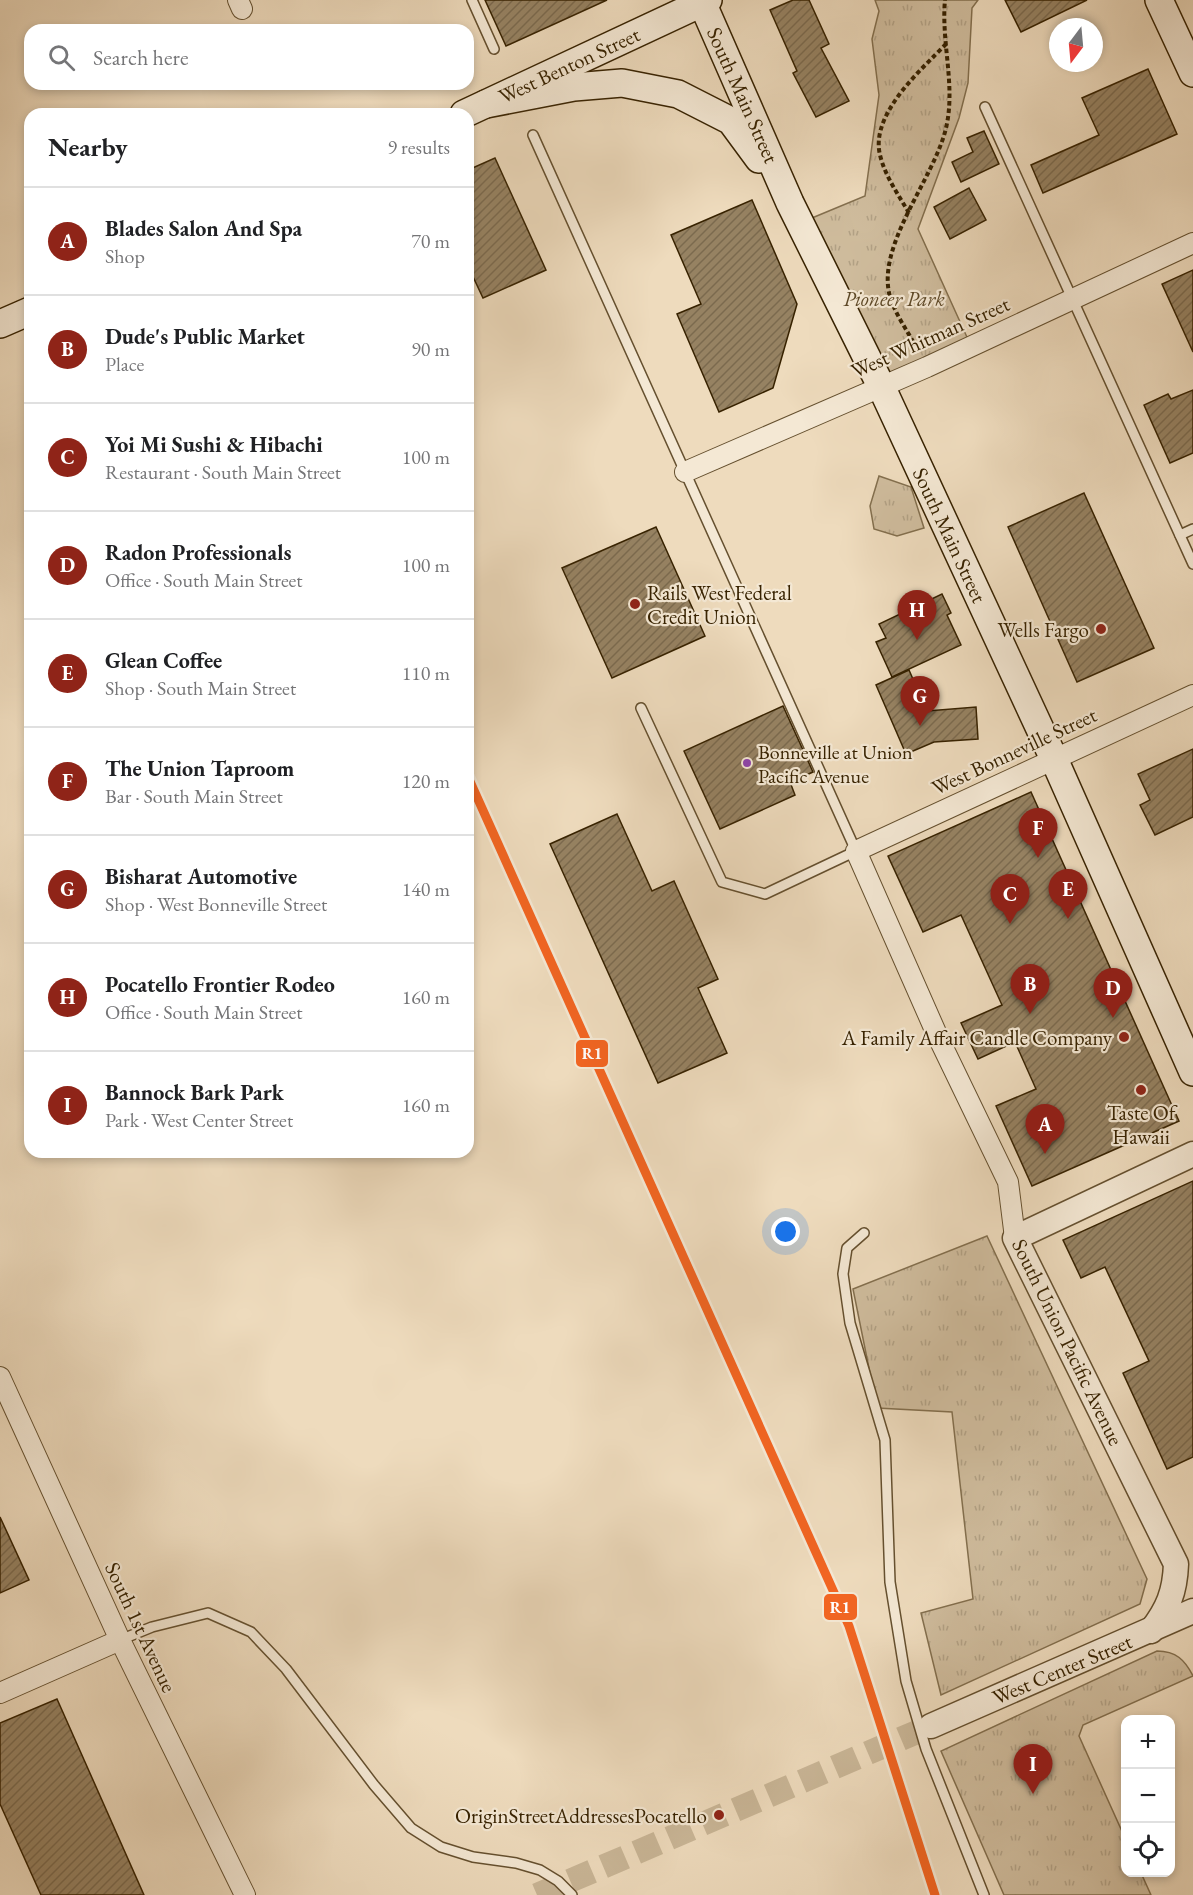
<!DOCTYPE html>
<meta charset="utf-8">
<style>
body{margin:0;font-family:"EB Garamond",serif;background:#f6f6f6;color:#202124}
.controls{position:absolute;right:18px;bottom:18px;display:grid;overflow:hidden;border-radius:12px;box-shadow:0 3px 9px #0003}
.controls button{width:54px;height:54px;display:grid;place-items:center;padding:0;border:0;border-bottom:2px solid #e0e0e0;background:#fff;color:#202124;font:30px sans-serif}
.compass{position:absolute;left:1049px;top:18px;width:54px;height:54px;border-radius:50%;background:#fff;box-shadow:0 3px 9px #0003;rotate:196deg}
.you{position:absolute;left:786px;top:1232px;width:21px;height:21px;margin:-15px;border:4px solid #fff;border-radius:50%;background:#1a73e8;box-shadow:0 0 0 9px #1a73e833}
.badge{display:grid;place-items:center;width:39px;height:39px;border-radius:50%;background:#8f2418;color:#fff;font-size:20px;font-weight:700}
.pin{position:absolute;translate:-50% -50px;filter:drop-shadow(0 2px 3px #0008)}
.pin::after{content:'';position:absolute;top:32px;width:21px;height:18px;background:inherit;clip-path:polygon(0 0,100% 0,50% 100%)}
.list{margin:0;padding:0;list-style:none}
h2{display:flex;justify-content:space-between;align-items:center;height:78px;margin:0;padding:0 24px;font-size:26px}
h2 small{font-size:20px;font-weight:400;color:#757577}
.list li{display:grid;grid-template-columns:39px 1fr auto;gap:18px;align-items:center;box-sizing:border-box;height:108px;padding:0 24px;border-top:2px solid #e0e0e0}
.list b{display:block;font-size:22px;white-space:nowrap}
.list p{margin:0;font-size:20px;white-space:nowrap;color:#757577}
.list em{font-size:20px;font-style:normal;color:#757577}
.icon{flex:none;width:33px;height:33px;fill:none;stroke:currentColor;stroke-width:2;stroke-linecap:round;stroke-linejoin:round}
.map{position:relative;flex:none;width:1193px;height:1895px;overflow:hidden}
.search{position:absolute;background:#fff;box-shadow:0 3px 9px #0003;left:24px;top:24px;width:450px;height:66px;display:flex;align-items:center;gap:15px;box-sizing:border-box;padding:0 21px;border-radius:18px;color:#757577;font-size:22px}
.panel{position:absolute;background:#fff;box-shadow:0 3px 9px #0003;left:24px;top:108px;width:450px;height:1050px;border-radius:18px}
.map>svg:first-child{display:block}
</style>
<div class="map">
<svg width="1193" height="1895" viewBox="0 0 1193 1895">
<defs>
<pattern id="park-tufts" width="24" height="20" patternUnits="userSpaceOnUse" patternTransform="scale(1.5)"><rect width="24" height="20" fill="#cfbc9d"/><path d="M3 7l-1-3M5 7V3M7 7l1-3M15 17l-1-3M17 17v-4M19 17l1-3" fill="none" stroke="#b2a185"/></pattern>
<pattern id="building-hatch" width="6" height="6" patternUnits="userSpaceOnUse" patternTransform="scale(1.5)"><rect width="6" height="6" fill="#968262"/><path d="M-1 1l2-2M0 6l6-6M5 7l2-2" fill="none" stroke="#7b6a4e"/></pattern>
</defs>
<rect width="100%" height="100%" fill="#eedbbd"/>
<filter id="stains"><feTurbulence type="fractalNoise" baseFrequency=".00333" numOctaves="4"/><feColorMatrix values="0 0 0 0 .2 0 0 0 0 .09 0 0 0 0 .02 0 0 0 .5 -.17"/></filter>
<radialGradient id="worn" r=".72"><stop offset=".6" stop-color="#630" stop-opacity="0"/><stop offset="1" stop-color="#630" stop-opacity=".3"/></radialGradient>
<g fill="url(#park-tufts)" stroke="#836f4e" stroke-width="1.5">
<path d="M875,0H978L972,8L968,83L959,118L918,229L971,346L881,386L800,223L865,196L879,95L872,39L879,11Z"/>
<path d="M879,476L911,487L924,528L897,536L874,529L870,506Z"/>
<path d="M987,1236L1147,1579L1140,1604L941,1695L921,1613L973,1599L952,1412L877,1408L853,1289Z"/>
<path d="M1157,1651C1176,1651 1185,1660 1193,1676L1083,1725L1079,1736L1125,1838L1126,1872L1141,1873L1151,1895H1004L941,1751Z"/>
</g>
<g fill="url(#building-hatch)" stroke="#372200" stroke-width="1.5">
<path d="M485,0H607L506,46Z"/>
<path d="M793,0H809L829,44L821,48L849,101L816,117L793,73L797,71L770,10Z"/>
<path d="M1005,0H1087L1021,32Z"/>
<path d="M1148,69L1177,134L1043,193L1031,165L1099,135L1082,98Z"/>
<path d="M984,131L999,164L961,182L952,162L973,152L967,138Z"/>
<path d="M495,158L546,270L483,298L468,266V170Z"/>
<path d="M969,188L986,220L950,239L934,207Z"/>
<path d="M752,200L797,304L773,388L719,412L677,314L701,304L671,235Z"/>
<path d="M1193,270V352L1162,284Z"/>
<path d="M1193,390V453L1170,463L1144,405L1168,394L1171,399Z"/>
<path d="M1084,493L1154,648L1077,682L1008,527Z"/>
<path d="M656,527L705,636L612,678L562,568Z"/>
<path d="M942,594L951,613L947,615L961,645L892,677L876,642L886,638L879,624Z"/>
<path d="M909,670L927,711L976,707L978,739L934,742L906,754L876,685Z"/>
<path d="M783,706L813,772L790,782L795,795L720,829L684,751Z"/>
<path d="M1193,749V817L1155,835L1140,805L1150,800L1138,774Z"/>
<path d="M1031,792L1179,1121L1032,1186L996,1106L1036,1089L1015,1042L978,1059L961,1023L1002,1005L961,915L923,932L888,856Z"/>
<path d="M617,814L652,891L674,881L718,979L698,988L727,1053L658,1083L550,844Z"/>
<path d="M1193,1181V1457L1167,1469L1123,1373L1149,1361L1105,1267L1081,1278L1063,1240Z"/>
<path d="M0,1517L29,1580L0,1593Z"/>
<path d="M57,1699L85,1762L144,1895H41L0,1804V1723Z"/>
</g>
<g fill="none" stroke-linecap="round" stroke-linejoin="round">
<path stroke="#c9b697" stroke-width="24" stroke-dasharray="24 12" stroke-linecap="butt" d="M537,1895L931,1726"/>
<g stroke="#65502f" stroke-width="12">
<g id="service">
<path d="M472,0L494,49"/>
<path d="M985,107L1193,564"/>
<path d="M533,135L856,851L765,894L722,882L641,708"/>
<path d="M1180,535L1193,529"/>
<path d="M864,1233L847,1248L843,1274L850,1323L885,1440L890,1582L906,1681L926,1749L984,1895"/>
<path d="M120,1640L152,1627L208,1613L251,1632L286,1669L374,1785L411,1828L441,1847L473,1857L516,1863L540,1870L558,1881L572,1895"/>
</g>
</g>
<g stroke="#65502f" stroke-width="22">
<g id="minor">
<path d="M238,0L242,9"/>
<path d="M685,472L927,367L1193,243"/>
<path d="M1015,1238L1008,1182L938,1037L856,851L1193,695"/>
<path d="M0,1377L120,1640L245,1895"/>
<path d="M0,1693L120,1640"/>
</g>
</g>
<g stroke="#65502f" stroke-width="27">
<g id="tertiary">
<path d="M1151,1631C1168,1609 1175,1592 1176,1564L1015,1238L1193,1154"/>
<path d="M931,1726L1193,1611"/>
</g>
</g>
<g stroke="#372200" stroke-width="30">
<g id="secondary">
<path d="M701,0L790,203L881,386L1054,759L1193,1072"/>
<path d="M1159,0L1193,73"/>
<path d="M486,104L574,87L622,83L678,94L731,121L759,159"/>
<path d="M464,114L708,0"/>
<path d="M0,324L30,311"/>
</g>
</g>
<g stroke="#372200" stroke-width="4" stroke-dasharray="4.5 3" stroke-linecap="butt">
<path d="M909,213C898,194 885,176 880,155C870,114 921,70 946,44"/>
<path d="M917,349C909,333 897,317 891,300C873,248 934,180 946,128C956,86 941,43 945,0"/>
</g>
<use href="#service" stroke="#f4e8d4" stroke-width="9"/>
<use href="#minor" stroke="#f4e8d4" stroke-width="20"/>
<use href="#tertiary" stroke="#f4e8d4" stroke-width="24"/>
<use href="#secondary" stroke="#f4e8d4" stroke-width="27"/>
<g stroke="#f4e8d4" stroke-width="14">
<path id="rail-1" d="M468,777L849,1626L935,1895"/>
</g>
<use href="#rail-1" stroke="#f26522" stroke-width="9"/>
</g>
<g fill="#8f2418" stroke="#f4e8d4" stroke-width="2">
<circle cx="635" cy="604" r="6"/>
<circle cx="1101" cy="629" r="6"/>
<circle cx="1124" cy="1037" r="6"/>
<circle cx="1141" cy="1090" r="6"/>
<circle cx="719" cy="1815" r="6"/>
</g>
<circle fill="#8e44ad" stroke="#f4e8d4" stroke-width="2" cx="747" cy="763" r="5"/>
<g text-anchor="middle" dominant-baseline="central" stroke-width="4.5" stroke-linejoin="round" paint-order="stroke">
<g font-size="20" fill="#372200" stroke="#f4e8d4" text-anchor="start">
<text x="758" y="752">Bonneville at Union<tspan x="758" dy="24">Pacific Avenue</tspan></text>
</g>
<g font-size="21" fill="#372200" stroke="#f4e8d4">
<text transform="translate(569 65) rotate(-25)">West Benton Street</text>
<text transform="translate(743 95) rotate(66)">South Main Street</text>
<text transform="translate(930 337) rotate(-24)">West Whitman Street</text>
<text transform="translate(950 535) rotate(65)">South Main Street</text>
<text transform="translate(1014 751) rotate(-25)">West Bonneville Street</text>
<text transform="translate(1068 1342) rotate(64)">South Union Pacific Avenue</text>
<text transform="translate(141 1627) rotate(65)">South 1st Avenue</text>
<text transform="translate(1062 1669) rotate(-23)">West Center Street</text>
</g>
<g font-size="21" font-style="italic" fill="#5d4827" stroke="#f4e8d4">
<text x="894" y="298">Pioneer Park</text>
</g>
<g font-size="21" fill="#372200" stroke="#f4e8d4" text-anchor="end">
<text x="647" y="592" text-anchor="start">Rails West Federal<tspan x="647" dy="24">Credit Union</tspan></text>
<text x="1089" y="629">Wells Fargo</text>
<text x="1112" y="1037">A Family Affair Candle Company</text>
<text x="1141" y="1112" text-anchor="middle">Taste Of<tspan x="1141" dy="24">Hawaii</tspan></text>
<text x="707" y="1815">OriginStreetAddressesPocatello</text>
</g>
</g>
<g stroke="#f4e8d4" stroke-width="2">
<rect x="575" y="1039" width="34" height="29" rx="6" fill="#f26522"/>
<rect x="823" y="1593" width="35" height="28" rx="6" fill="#f26522"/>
</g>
<g font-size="16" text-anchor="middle" font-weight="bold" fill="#fff">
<text x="592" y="1059">R1</text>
<text x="840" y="1613">R1</text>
</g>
<rect width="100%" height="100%" filter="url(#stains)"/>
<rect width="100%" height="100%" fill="url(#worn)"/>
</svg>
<div class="controls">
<button>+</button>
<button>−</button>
<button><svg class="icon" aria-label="locate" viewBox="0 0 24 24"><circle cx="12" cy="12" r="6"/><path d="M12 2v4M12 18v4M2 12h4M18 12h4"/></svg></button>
</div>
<svg class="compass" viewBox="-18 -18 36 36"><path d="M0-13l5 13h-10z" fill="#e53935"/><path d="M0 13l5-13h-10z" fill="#757577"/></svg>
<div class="you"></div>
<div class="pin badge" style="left:1045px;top:1154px">A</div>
<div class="pin badge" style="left:1030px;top:1014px">B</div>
<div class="pin badge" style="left:1010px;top:924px">C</div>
<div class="pin badge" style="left:1113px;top:1018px">D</div>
<div class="pin badge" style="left:1068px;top:919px">E</div>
<div class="pin badge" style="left:1038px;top:858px">F</div>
<div class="pin badge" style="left:920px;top:726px">G</div>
<div class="pin badge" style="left:917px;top:640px">H</div>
<div class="pin badge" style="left:1033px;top:1794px">I</div>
<div class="search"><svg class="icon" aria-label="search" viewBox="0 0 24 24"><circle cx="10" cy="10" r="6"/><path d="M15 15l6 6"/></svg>Search here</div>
<section class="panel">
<h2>Nearby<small>9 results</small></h2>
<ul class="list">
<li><span class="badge">A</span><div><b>Blades Salon And Spa</b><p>Shop</p></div><em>70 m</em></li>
<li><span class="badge">B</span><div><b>Dude's Public Market</b><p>Place</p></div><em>90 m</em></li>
<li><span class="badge">C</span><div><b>Yoi Mi Sushi &amp; Hibachi</b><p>Restaurant · South Main Street</p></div><em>100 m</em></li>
<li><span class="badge">D</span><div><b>Radon Professionals</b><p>Office · South Main Street</p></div><em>100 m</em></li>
<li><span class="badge">E</span><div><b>Glean Coffee</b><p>Shop · South Main Street</p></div><em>110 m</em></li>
<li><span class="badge">F</span><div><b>The Union Taproom</b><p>Bar · South Main Street</p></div><em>120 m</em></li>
<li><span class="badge">G</span><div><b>Bisharat Automotive</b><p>Shop · West Bonneville Street</p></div><em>140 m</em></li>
<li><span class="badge">H</span><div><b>Pocatello Frontier Rodeo</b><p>Office · South Main Street</p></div><em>160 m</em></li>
<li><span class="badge">I</span><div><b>Bannock Bark Park</b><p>Park · West Center Street</p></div><em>160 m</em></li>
</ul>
</section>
</div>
